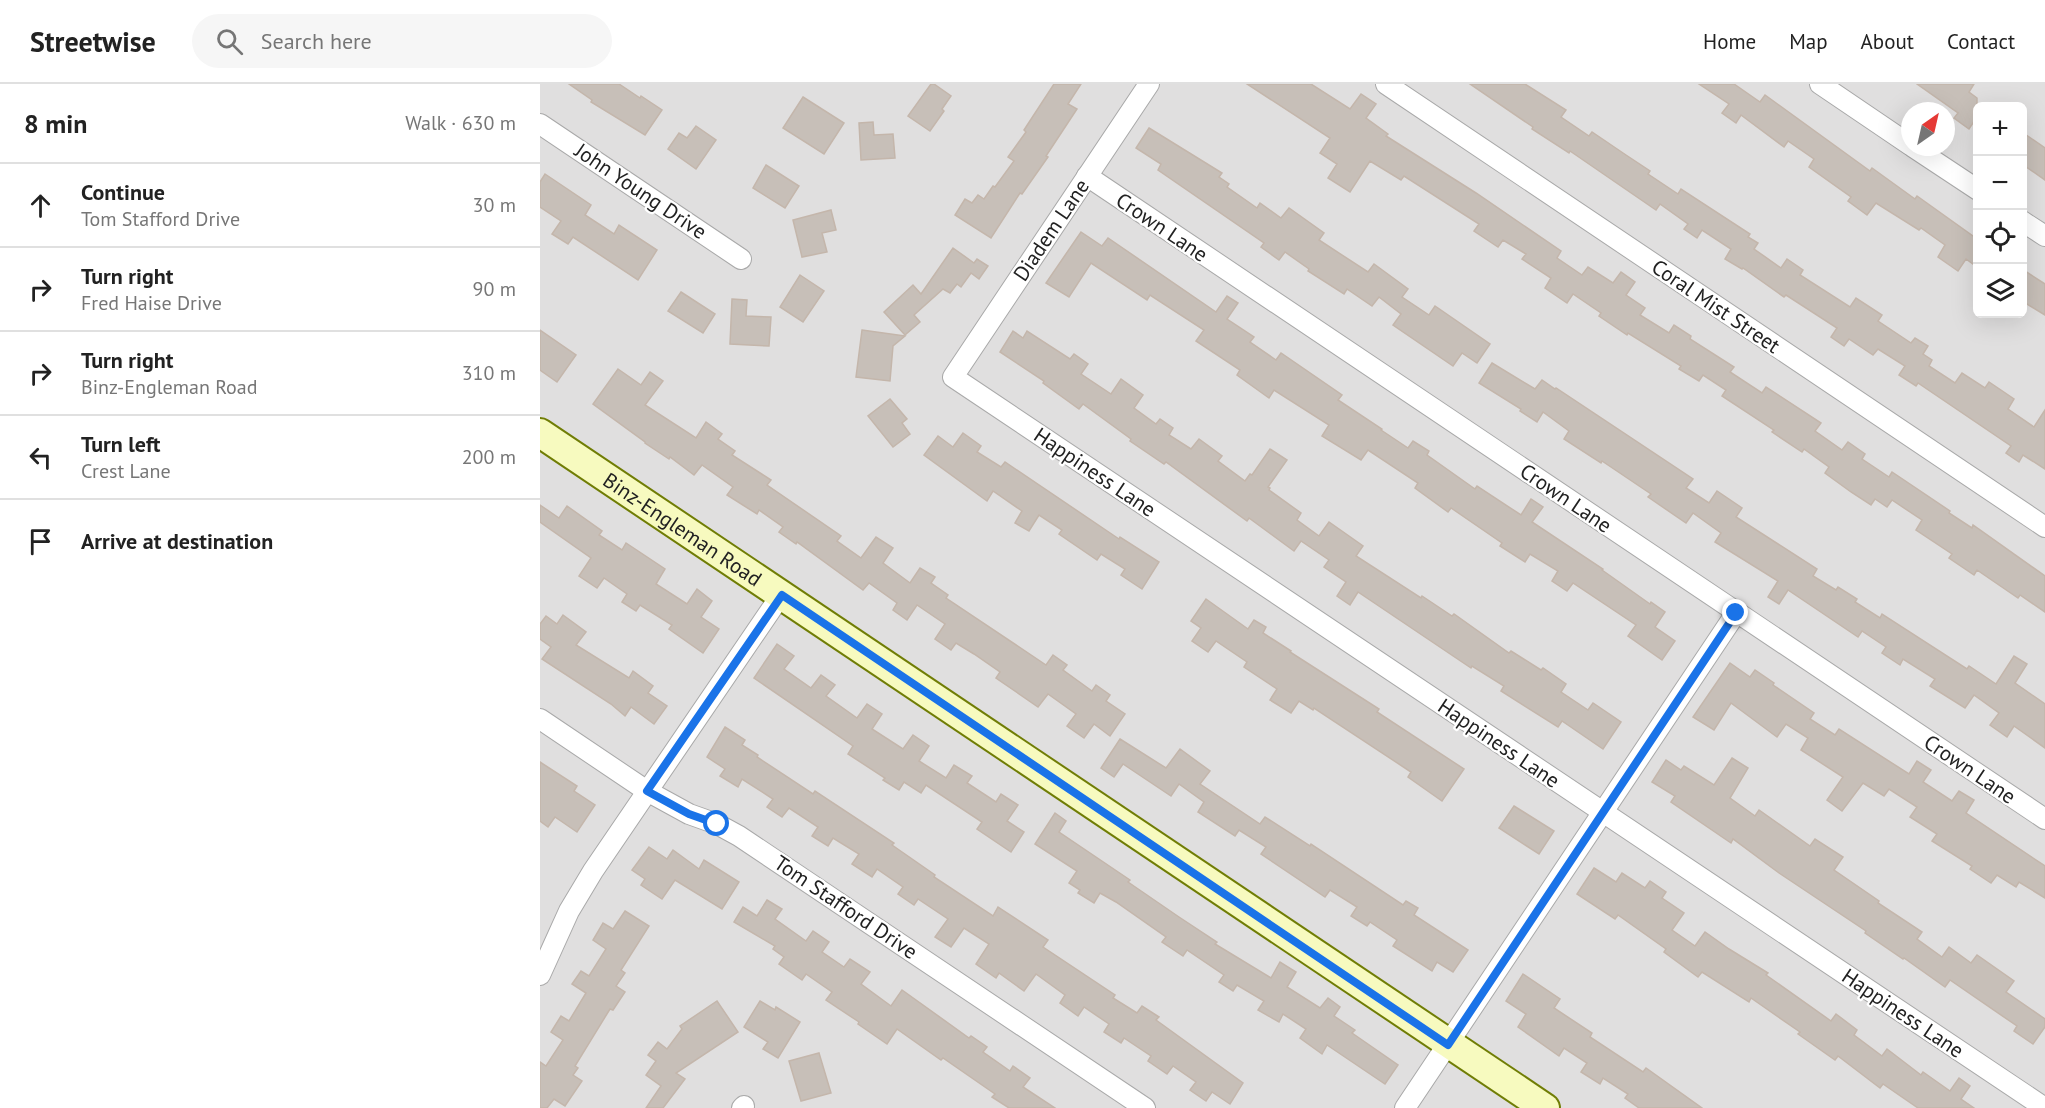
<!DOCTYPE html>
<meta charset="utf-8">
<style>
body{margin:0;font-family:"PT Sans",sans-serif;background:#f6f6f6;color:#222}
.controls{position:absolute;right:18px;top:18px;display:grid;overflow:hidden;border-radius:9px;box-shadow:0 6px 24px #0002}
.controls button{width:54px;height:54px;display:grid;place-items:center;padding:0;border:0;border-bottom:2px solid #e0e0e0;background:#fff;color:#222;font:30px sans-serif}
.compass{position:absolute;left:1361px;top:18px;width:54px;height:54px;border-radius:50%;background:#fff;box-shadow:0 6px 24px #0002;rotate:34deg}
.stop{position:absolute;width:18px;height:18px;margin:-14px;border:4px solid #1a73e8;border-radius:50%;background:#fff}
.stop.end{background:#1a73e8;border-color:#fff;box-shadow:0 2px 6px #0008}
.list{margin:0;padding:0;list-style:none}
h2{display:flex;justify-content:space-between;align-items:center;height:78px;margin:0;padding:0 24px;font-size:26px}
h2 small{font-size:20px;font-weight:400;color:#767676}
.list li{display:grid;grid-template-columns:39px 1fr auto;gap:18px;align-items:center;box-sizing:border-box;height:84px;padding:0 24px;border-top:2px solid #e0e0e0}
.list b{display:block;font-size:22px;white-space:nowrap}
.list p{margin:0;font-size:20px;white-space:nowrap;color:#767676}
.list em{font-size:20px;font-style:normal;color:#767676}
.icon{flex:none;width:33px;height:33px;fill:none;stroke:currentColor;stroke-width:2;stroke-linecap:round;stroke-linejoin:round}
.map{position:relative;flex:none;width:1505px;height:1024px;overflow:hidden}
header{display:flex;align-items:center;gap:36px;box-sizing:border-box;height:84px;padding:0 30px;background:#fff;border-bottom:2px solid #e0e0e0}
header strong{font-size:28px}
nav{display:flex;gap:33px;margin-inline-start:auto;font-size:21px}
.search{width:420px;height:54px;background:#f6f6f6;display:flex;align-items:center;gap:15px;box-sizing:border-box;padding:0 21px;border-radius:33px;color:#767676;font-size:22px}
main{display:flex}
aside{flex:1;background:#fff}
.map>svg:first-child{display:block}
</style>
<header>
<strong>Streetwise</strong>
<div class="search"><svg class="icon" aria-label="search" viewBox="0 0 24 24"><circle cx="10" cy="10" r="6"/><path d="M15 15l6 6"/></svg>Search here</div>
<nav><a>Home</a><a>Map</a><a>About</a><a>Contact</a></nav>
</header>
<main>
<aside>
<h2>8 min<small>Walk · 630 m</small></h2>
<ul class="list">
<li><svg class="icon" aria-label="ahead" viewBox="0 0 24 24"><path d="M12 20V5M6 11l6-6 6 6"/></svg><div><b>Continue</b><p>Tom Stafford Drive</p></div><em>30 m</em></li>
<li><svg class="icon" aria-label="right" viewBox="0 0 24 24"><path d="M7 20v-9h11M14 6l5 5-5 5"/></svg><div><b>Turn right</b><p>Fred Haise Drive</p></div><em>90 m</em></li>
<li><svg class="icon" aria-label="right" viewBox="0 0 24 24"><path d="M7 20v-9h11M14 6l5 5-5 5"/></svg><div><b>Turn right</b><p>Binz-Engleman Road</p></div><em>310 m</em></li>
<li><svg class="icon" aria-label="left" viewBox="0 0 24 24"><path d="M17 20v-9H6M10 6l-5 5 5 5"/></svg><div><b>Turn left</b><p>Crest Lane</p></div><em>200 m</em></li>
<li><svg class="icon" aria-label="arrive" viewBox="0 0 24 24"><path d="M6 21V4h12l-3 4 3 4H6"/></svg><div><b>Arrive at destination</b></div></li>
</ul>
</aside>
<div class="map">
<svg width="1505" height="1024" viewBox="0 0 1505 1024">
<rect width="100%" height="100%" fill="#f2efe9"/>
<path fill="#e0dfdf" fill-rule="evenodd" d="M0,0H1505V1024H0ZM1438,22H1482V230H1438ZM1370,27H1406V63H1370Z"/>
<g fill="#c7bfb8" stroke="#c4b6ab" stroke-width="1.5">
<path d="M29,0H79L100,14L101,12L122,26L105,51L51,18L52,16Z"/>
<path d="M391,0H394L411,12L402,25L404,27L390,47L368,32Z"/>
<path d="M514,0H541L528,20L537,25L506,72L508,73L482,110L480,109L451,154L415,131L425,115L432,119L438,111L444,115L453,102L455,103L474,77L468,73L486,48L484,46Z"/>
<path d="M707,0H771L810,25L821,10L836,20L826,34L848,50L846,52L936,109L1021,167L1017,174L1042,191L1048,183L1073,199L1081,188L1095,198L1086,211L1105,224L1100,231L1129,249L1134,241L1151,252L1150,255L1194,283L1190,288L1222,309L1226,303L1281,339L1275,347L1302,366L1308,358L1325,370L1322,375L1349,393L1352,388L1410,427L1409,429L1432,444L1433,441L1505,492V528L1480,511L1478,514L1437,486L1434,491L1409,474L1412,470L1376,446L1382,436L1352,416L1347,423L1335,415L1331,421L1311,408L1285,389L1289,383L1264,365L1262,368L1232,348L1234,346L1182,312L1186,306L1163,291L1159,297L1139,285L1141,282L1088,249L1087,251L1059,232L1061,229L1033,210L1027,219L1005,204L1011,194L982,175L986,170L963,156L958,163L934,147L939,140L864,92L861,96L830,77L810,108L788,94L797,80L780,69L790,54Z"/>
<path d="M930,0H985L1026,26L1021,33L1049,52L1052,48L1086,71L1110,87L1108,90L1138,110L1141,105L1210,150L1208,153L1218,159L1214,165L1241,184L1247,175L1263,186L1260,191L1310,223L1316,214L1342,231L1338,237L1371,259L1375,254L1388,262L1383,270L1392,276L1389,282L1415,299L1422,289L1445,304L1449,298L1474,315L1468,325L1494,343L1505,326V385L1483,371L1479,378L1466,369L1471,362L1378,299L1376,302L1359,291L1365,282L1338,265L1333,271L1309,255L1304,262L1291,253L1297,244L1246,211L1244,213L1203,184L1202,185L1185,175L1191,165L1162,146L1157,154L1144,145L1148,140L1120,120L1116,126L1030,67L1029,69L992,45L993,43Z"/>
<path d="M1159,0H1194L1220,18L1225,11L1330,87L1332,84L1375,115L1377,112L1437,155V183L1426,175L1418,187L1398,173L1405,161L1381,144L1379,146L1336,119L1327,131L1308,117L1311,113L1269,83L1274,75L1248,57L1244,63L1201,31L1196,39L1182,29L1189,20Z"/>
<path d="M1377,0H1434L1429,8L1437,14V33L1429,45L1414,34L1418,29Z"/>
<path d="M263,13L304,39L284,70L243,44Z"/>
<path d="M333,38L334,51L353,50L355,74L321,76L319,39Z"/>
<path d="M156,42L176,56L156,85L128,65L139,49L147,54Z"/>
<path d="M609,44L682,89L679,93L689,100L687,103L717,124L720,119L741,134L749,124L784,149L779,156L828,188L834,180L868,205L862,213L889,231L895,222L950,260L937,279L922,269L913,282L853,241L861,230L839,213L832,222L807,205L804,210L768,187L769,185L745,168L739,176L721,163L724,159L618,86L621,80L596,64Z"/>
<path d="M1482,48L1505,64V96L1482,80Z"/>
<path d="M226,81L259,102L245,124L213,104Z"/>
<path d="M5,90L51,121L45,131L74,150L79,141L117,166L98,196L33,153L28,160L12,150L21,137L0,123V98Z"/>
<path d="M291,126L296,146L282,149L287,168L262,173L253,136Z"/>
<path d="M541,148L562,162L568,154L676,228L687,212L698,219L687,235L714,253L710,258L736,276L741,269L802,311L798,316L842,345L841,346L868,364L873,357L889,367L887,371L935,405L937,402L981,431L991,415L1003,423L992,438L1063,485L1062,486L1110,520L1111,518L1125,528L1115,543L1135,557L1122,576L1088,552L1096,541L1033,499L1027,507L1012,497L1018,487L990,470L985,478L960,462L962,459L911,424L908,428L875,404L878,399L828,366L821,376L782,352L789,341L734,306L729,314L697,291L700,286L656,257L664,246L610,211L607,216L551,179L529,213L506,199Z"/>
<path d="M413,164L434,179L437,175L448,182L439,195L431,189L421,203L417,200L410,209L403,205L374,231L380,238L365,251L344,228L373,201L381,210Z"/>
<path d="M1482,185L1505,200V231L1482,217Z"/>
<path d="M260,191L284,207L263,238L240,223Z"/>
<path d="M141,208L175,230L163,249L128,227Z"/>
<path d="M192,215L207,216L206,232L231,233L229,262L190,260Z"/>
<path d="M0,246L36,271L17,298L0,286Z"/>
<path d="M322,246L365,252L353,262L350,297L316,293Z"/>
<path d="M473,247L483,254L487,247L530,275L534,270L548,280L541,290L571,310L581,295L603,311L594,324L616,340L620,335L633,344L629,351L651,365L659,355L682,372L678,377L705,397L710,390L712,391L730,365L747,376L728,403L730,404L729,406L761,429L757,436L779,452L789,438L823,462L816,472L881,514L882,512L912,532L914,530L969,569L971,567L1001,586L1003,584L1026,600L1021,608L1048,626L1053,619L1081,638L1063,665L1022,637L1018,643L961,607L964,602L932,582L931,584L818,508L810,521L797,512L806,498L784,483L789,476L761,457L754,467L709,434L707,437L626,378L624,380L590,357L591,355L543,320L539,325L503,299L504,297L460,268Z"/>
<path d="M952,279L995,305L1002,296L1015,305L1016,304L1153,395L1146,404L1169,419L1177,407L1202,424L1196,433L1277,485L1273,492L1296,506L1298,503L1317,515L1315,518L1340,534L1342,530L1427,585L1429,582L1456,600L1474,572L1487,580L1475,599L1505,620V664L1474,642L1467,653L1450,641L1459,629L1434,611L1425,624L1390,602L1395,595L1363,575L1360,581L1342,569L1346,563L1322,547L1318,553L1248,506L1239,520L1228,513L1238,497L1175,458L1181,449L1153,429L1146,439L1108,413L1111,410L1062,377L1061,379L1024,355L1029,347L1003,328L997,338L980,327L981,325L939,299Z"/>
<path d="M78,285L101,301L110,288L123,297L105,321L156,354L166,338L182,350L178,355L195,367L192,371L231,396L227,401L301,452L297,457L321,474L336,453L353,464L343,479L370,499L380,484L395,493L391,499L408,511L406,514L506,581L513,571L527,581L523,586L552,607L556,601L570,611L566,617L585,630L570,652L554,640L544,654L527,642L536,630L508,610L498,623L456,594L460,588L434,570L416,559L411,566L395,555L405,540L377,521L367,536L353,526L357,519L329,499L323,506L257,458L256,460L239,448L243,443L219,426L217,430L187,411L193,403L162,381L154,391L130,373L129,375L105,359V358L53,320Z"/>
<path d="M350,315L367,335L362,339L370,350L353,363L328,332Z"/>
<path d="M423,349L441,362L437,368L461,383L465,378L579,455L580,453L619,478L602,505L581,491L585,485L561,470L557,476L519,450L522,446L499,431L489,447L475,439L482,427L453,407L447,417L384,371L398,352L413,363Z"/>
<path d="M0,421L19,434L27,422L62,447L59,451L82,466L86,459L125,485L116,500L147,520L157,505L172,517L161,533L179,545L163,569L129,545L132,541L100,521L96,527L82,518L87,510L64,494L57,504L39,492L51,474L0,438Z"/>
<path d="M666,515L708,545L714,536L726,543L723,549L751,567L750,568L839,625L837,628L924,685L902,717L868,693L871,688L774,624L773,626L759,617L751,629L730,616L737,605L704,583L707,578L676,557L668,568L652,557L661,544L651,537Z"/>
<path d="M23,531L46,548L36,561L89,594L93,587L113,602L108,609L127,622L114,640L91,623L85,632L71,620L2,575L11,563L0,555V540L6,532L17,540Z"/>
<path d="M237,560L254,572L244,585L271,604L281,591L295,601L286,612L317,634L327,620L342,630L332,645L363,665L373,651L389,662L379,677L406,694L414,681L432,692L427,699L456,718L461,710L478,721L467,737L484,748L471,768L437,745L442,738L386,701L381,709L364,698L359,706L343,696L345,694L308,670L313,662L214,594Z"/>
<path d="M1190,579L1210,593L1215,586L1234,599L1233,601L1274,629L1270,635L1295,651L1299,645L1369,690L1377,677L1391,686L1383,698L1412,717L1419,707L1434,716L1426,729L1505,782V814L1479,798L1476,803L1457,791L1451,799L1430,785L1432,782L1392,757L1397,750L1370,733L1377,723L1349,705L1344,712L1323,699L1302,727L1287,716L1303,693L1261,666L1268,654L1246,640L1237,653L1191,619L1174,646L1153,633Z"/>
<path d="M185,643L205,656L202,661L218,671L217,673L273,710L275,707L354,759L352,761L395,791L394,793L453,832L458,823L508,856L503,863L575,911L573,914L597,929L602,922L619,933L616,936L703,999L690,1020L672,1008L666,1017L650,1006L656,998L633,982L627,990L608,977L611,972L584,954L581,959L564,948L569,940L544,923L538,932L520,919L525,911L496,890L484,907L459,889L456,894L436,880L449,860L424,844L411,863L395,853L408,835L378,815L374,821L358,810L363,803L337,785L332,793L312,780L319,770L293,754L288,762L272,752L278,743L249,724L242,733L227,723L233,715L202,695L198,703L180,692L185,685L167,673Z"/>
<path d="M580,655L626,684L640,665L670,687L660,700L720,740L725,733L770,762L771,760L863,821L866,817L878,824L874,831L928,866L913,888L897,878L892,887L853,862L857,856L830,838L827,842L811,832L817,823L790,806L785,813L721,770L726,763L699,746L695,752L658,728L664,718L639,700L631,712L583,680L574,693L561,684Z"/>
<path d="M1192,674L1208,684L1190,714L1215,732L1219,726L1270,762L1275,755L1303,773L1294,786L1339,817L1338,819L1382,848L1377,855L1402,873L1409,863L1431,879L1437,871L1474,897L1466,908L1505,935V943L1493,960L1474,947L1477,942L1410,896L1405,903L1364,874L1363,875L1325,849L1326,847L1239,789L1193,755L1191,759L1131,718L1135,712L1112,698L1126,676L1141,686L1144,682L1174,701Z"/>
<path d="M0,678L37,702L34,707L55,721L37,748L15,733L8,743L0,737Z"/>
<path d="M974,722L1014,747L999,770L959,744Z"/>
<path d="M515,729L526,737L519,748L590,796L588,798L639,833L677,858L675,860L731,894L740,878L756,888L747,903L780,924L788,914L800,923L794,932L815,946L812,949L858,981L845,1000L787,961L782,970L760,954L766,945L743,930L739,938L718,926L724,917L697,901L693,907L679,898L684,891L647,866L643,872L622,858L626,853L576,818L560,809L554,819L538,809L540,806L529,799L537,787L495,760Z"/>
<path d="M109,763L127,775L133,766L159,785L164,776L199,798L182,825L135,796L122,815L101,801L105,795L92,786Z"/>
<path d="M1054,784L1076,798L1082,789L1105,804L1110,797L1126,808L1122,814L1144,829L1132,846L1155,862L1165,848L1189,865L1228,889L1226,891L1291,937L1296,930L1317,946L1314,951L1342,972L1347,965L1381,991L1383,988L1410,1007L1419,994L1430,1002L1421,1015L1434,1024H1378L1343,1000L1340,1004L1298,972L1295,976L1258,950L1260,948L1211,914L1209,918L1162,888L1158,893L1124,868L1126,865L1078,831L1075,835L1037,810Z"/>
<path d="M227,816L242,825L235,835L266,857L273,847L289,858L282,868L304,883L310,875L330,888L321,900L351,922L362,906L429,954L431,952L447,963L443,968L470,987L473,982L490,994L483,1003L515,1024H469L452,1013L455,1010L403,974L401,976L357,945L347,960L318,940L319,938L286,916L292,908L266,890L262,896L239,880L244,873L233,865L235,862L194,838L203,823L217,832Z"/>
<path d="M85,827L109,842L81,886L85,889L76,902L85,908L73,926L70,925L35,982L38,984L33,991L42,997L25,1022L14,1015L7,1024H0V978L6,982L23,956L11,948L21,932L29,937L46,909L32,900L41,887L49,892L66,865L53,856L63,839L73,845Z"/>
<path d="M983,890L1020,915L1014,924L1052,949L1050,953L1103,988L1106,984L1162,1024H1099L1085,1014L1088,1010L1063,994L1060,1000L1041,988L1047,979L1024,964L1019,972L978,943L986,930L966,917Z"/>
<path d="M177,917L198,948L136,989L145,995L123,1024H106L121,1002L106,991L116,977L108,971L118,958L127,965L142,945L140,942Z"/>
<path d="M220,917L235,926L236,923L260,938L238,974L223,965L228,958L204,943Z"/>
<path d="M279,969L291,1009L261,1017L249,977Z"/>
</g>
<g fill="none" stroke-linecap="round" stroke-linejoin="round">
<g stroke="#a9a9a9" stroke-width="22">
<g id="street">
<path d="M609,0L413,293L1505,1024"/>
<path d="M846,0L1505,443"/>
<path d="M1280,0L1370,61"/>
<path d="M0,40L201,175"/>
<path d="M1373,63L1438,106"/>
<path d="M547,92L1505,735"/>
<path d="M1482,137L1505,152"/>
<path d="M0,635L107,707L149,730L177,740L199,752L605,1024"/>
<path d="M0,891L29,827L53,787L241,511"/>
<path d="M202,1024L204,1022"/>
<path d="M865,1024L1196,529"/>
</g>
</g>
<g stroke="#707d05" stroke-width="32">
<g id="secondary">
<path id="s1" d="M0,349L1005,1024"/>
</g>
</g>
<use href="#street" stroke="#fff" stroke-width="20"/>
<use href="#secondary" stroke="#f7fabf" stroke-width="28"/>
</g>
<g fill="none" stroke-linecap="round" stroke-linejoin="round">
<path stroke="#1a73e8" stroke-width="8" d="M177,740L149,730L107,707L242,511L908,961L1196,529"/>
</g>
<g text-anchor="middle" dominant-baseline="central" stroke-width="4.5" stroke-linejoin="round" paint-order="stroke">
<g font-size="21" fill="#222" stroke="#fff">
<text transform="translate(101 107) rotate(34)">John Young Drive</text>
<text transform="translate(622 143) rotate(34)">Crown Lane</text>
<text transform="translate(511 146) rotate(-56)">Diadem Lane</text>
<text transform="translate(1176 222) rotate(34)">Coral Mist Street</text>
<text transform="translate(555 388) rotate(34)">Happiness Lane</text>
<text transform="translate(1026 414) rotate(34)">Crown Lane</text>
<text stroke="none"><textPath href="#s1" startOffset="172">Binz-Engleman Road</textPath></text>
<text transform="translate(959 659) rotate(34)">Happiness Lane</text>
<text transform="translate(1430 685) rotate(34)">Crown Lane</text>
<text transform="translate(306 823) rotate(34)">Tom Stafford Drive</text>
<text transform="translate(1363 929) rotate(34)">Happiness Lane</text>
</g>
</g>
</svg>
<div class="controls">
<button>+</button>
<button>−</button>
<button><svg class="icon" aria-label="locate" viewBox="0 0 24 24"><circle cx="12" cy="12" r="6"/><path d="M12 2v4M12 18v4M2 12h4M18 12h4"/></svg></button>
<button><svg class="icon" aria-label="layers" viewBox="0 0 24 24"><path d="M12 4l9 5-9 5-9-5zM3 14l9 5 9-5"/></svg></button>
</div>
<svg class="compass" viewBox="-18 -18 36 36"><path d="M0-13l5 13h-10z" fill="#e53935"/><path d="M0 13l5-13h-10z" fill="#767676"/></svg>
<div class="stop" style="left:177px;top:740px"></div>
<div class="stop end" style="left:1196px;top:529px"></div>
</div>
</main>
